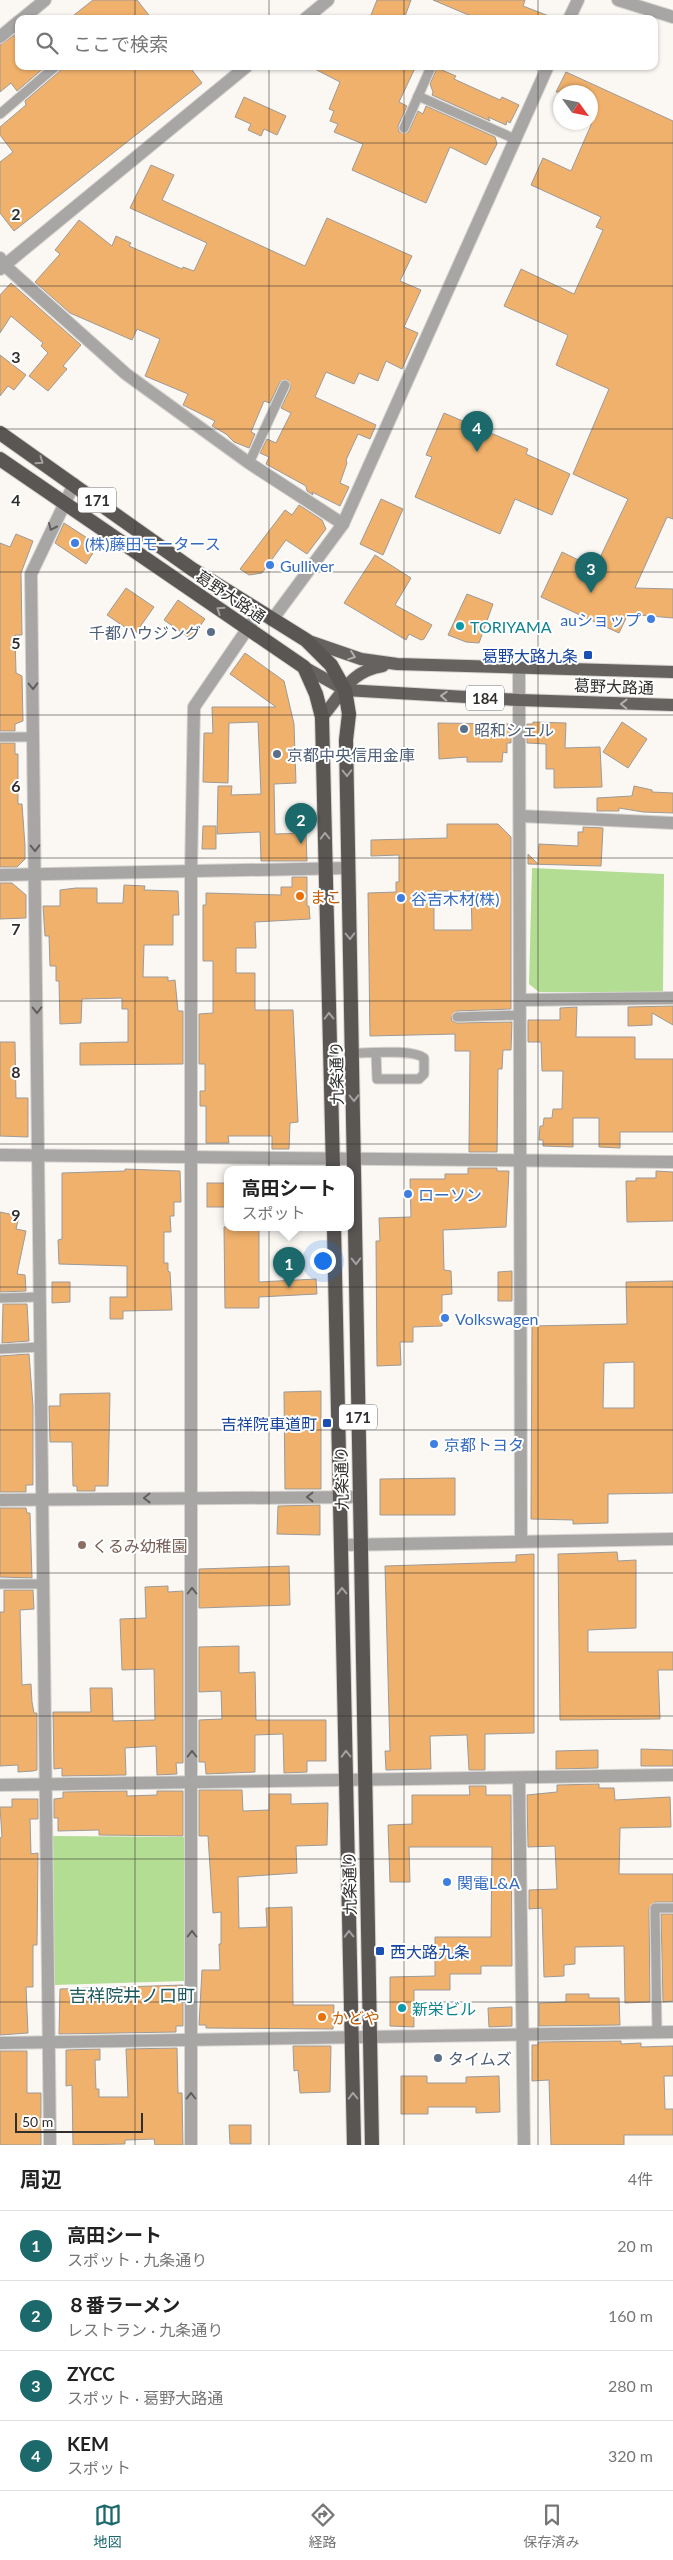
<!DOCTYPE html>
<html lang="ja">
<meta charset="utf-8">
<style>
body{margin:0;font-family:Lato,"Noto Sans JP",sans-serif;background:#f2f2f2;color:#222}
.compass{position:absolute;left:553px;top:85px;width:45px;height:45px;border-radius:50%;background:#fff;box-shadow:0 1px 4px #0004;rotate:123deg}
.scale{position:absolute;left:15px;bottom:12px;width:128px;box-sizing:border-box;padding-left:5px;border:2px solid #302f2d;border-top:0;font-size:14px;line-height:18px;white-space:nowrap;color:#302f2d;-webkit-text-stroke:4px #fff;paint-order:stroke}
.you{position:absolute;left:322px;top:1260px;width:18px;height:18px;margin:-12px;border:4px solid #fff;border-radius:50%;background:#1a73e8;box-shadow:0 0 0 8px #1a73e833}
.badge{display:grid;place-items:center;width:32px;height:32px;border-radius:50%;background:#1c696c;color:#fff;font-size:16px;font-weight:700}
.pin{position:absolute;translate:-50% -41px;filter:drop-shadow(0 1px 2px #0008)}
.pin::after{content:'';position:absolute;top:26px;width:18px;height:15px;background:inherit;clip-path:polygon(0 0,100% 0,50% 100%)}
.popup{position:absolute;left:224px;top:1166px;width:130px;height:65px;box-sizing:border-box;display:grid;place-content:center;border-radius:10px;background:#fff;filter:drop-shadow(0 1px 4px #0005);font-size:16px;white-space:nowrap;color:#767676}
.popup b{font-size:19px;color:#222}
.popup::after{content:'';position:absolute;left:50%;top:100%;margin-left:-10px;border:10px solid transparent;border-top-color:#fff}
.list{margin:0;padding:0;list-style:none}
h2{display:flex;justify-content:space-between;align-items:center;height:65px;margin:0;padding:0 20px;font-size:21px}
h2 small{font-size:16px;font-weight:400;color:#767676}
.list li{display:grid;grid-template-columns:32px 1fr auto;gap:15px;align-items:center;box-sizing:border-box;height:70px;padding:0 20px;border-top:1px solid #e0e0e0}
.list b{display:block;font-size:19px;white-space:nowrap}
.list p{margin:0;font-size:16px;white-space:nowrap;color:#767676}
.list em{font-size:16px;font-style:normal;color:#767676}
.icon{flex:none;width:28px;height:28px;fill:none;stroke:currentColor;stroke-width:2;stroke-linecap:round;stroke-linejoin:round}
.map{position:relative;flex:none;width:673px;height:2145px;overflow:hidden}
.search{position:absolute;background:#fff;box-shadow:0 1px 4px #0004;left:15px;right:15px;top:15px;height:55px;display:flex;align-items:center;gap:12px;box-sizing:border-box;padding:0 18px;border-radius:10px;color:#767676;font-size:19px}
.sheet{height:345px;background:#fff}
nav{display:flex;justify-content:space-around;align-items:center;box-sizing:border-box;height:70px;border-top:1px solid #e0e0e0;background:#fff;font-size:14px;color:#767676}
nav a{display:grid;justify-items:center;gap:2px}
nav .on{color:#1c696c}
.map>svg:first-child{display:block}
</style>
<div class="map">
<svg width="673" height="2145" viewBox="0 0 673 2145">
<rect width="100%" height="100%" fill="#fbf8f4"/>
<g fill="#b2dd93">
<path d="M532,868L664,874L663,992H539L529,984Z"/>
<path d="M53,1836L185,1837L184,1981L54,1985Z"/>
</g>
<g fill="#f0b16c" stroke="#9d9a97" fill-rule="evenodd">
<path d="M93,0H137L152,19H69Z"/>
<path d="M377,0H411L404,19H379L371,15Z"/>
<path d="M433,0H525L523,6L554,18L478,19Z"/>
<path d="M19,32V66H46L17,91L11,83L0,92V45Z"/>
<path d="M62,66H189L202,83L14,231L0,213V162L13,152L0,135V127L26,105L25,101L60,71Z"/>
<path d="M309,66H416L399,102L407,106L398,126L399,132L408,133L418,111L423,114L426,106L495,137L497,144L486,165L450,147L426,203L352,170L363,144L334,132L338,124L330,121L334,111L329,109L340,82Z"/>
<path d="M437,68L456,76L454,79L489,95L500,100L502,97L519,105L510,123L507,121L506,125L488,117L490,121L432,95L433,92L430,84Z"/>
<path d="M566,72L673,121V519L667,517L635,588L673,589V618L628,614L619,633L541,597L562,552L595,568L628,499L573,474L609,389L556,365L568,335L504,306L521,269L574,294L603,230L596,227L601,217L531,185L543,158L571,171L591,125L590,92H556Z"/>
<path d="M244,97L286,116L277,135L264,129L261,136L248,130L251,124L235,117Z"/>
<path d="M151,165L174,175L162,200L305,266L327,218L412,256L400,281L421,290L404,327L418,333L402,369L386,361L378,381L359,373L354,384L326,372L315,397L376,425L370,439L358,434L346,460L347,463L340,483L349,487L340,506L312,492L313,495L307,491L306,486L266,464L269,457L260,453L267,439L276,443L291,413L281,408L291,387L288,380L280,382L270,403L264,401L251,432L255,434L249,448L234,442L226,434L212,426L215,421L183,405L188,394L145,376L160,339L137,329L132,340L70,313L35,282L60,254L55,250L79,220L112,246L116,236L131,243L129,246L182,269L183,267L194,271L207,243L130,208Z"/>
<path d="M11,283L81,345L63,366L67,369L48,391L29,376L48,353L41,346L43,343L11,316L0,333V295Z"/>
<path d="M0,355L26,375L14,390L8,386L0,396Z"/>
<path d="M444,413L528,449L526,454L570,474L552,515L515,499L500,534L415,497L432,457L426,455Z"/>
<path d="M381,499L403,509L383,555L360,544Z"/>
<path d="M299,505L322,520L326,529L307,554L286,540L262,573L249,575L240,569L285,510L292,515Z"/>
<path d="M64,523L98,545L86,564L55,543Z"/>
<path d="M16,534L33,541L21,573L22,635H15L16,673L22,676L23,721L15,724V731H0V543L10,547Z"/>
<path d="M375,555L411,578L395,605L432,625L424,639L421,640L409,634L406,640L344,603Z"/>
<path d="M126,588L154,607L135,634L107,615Z"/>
<path d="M467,594L493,604L479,643L466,642L448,635Z"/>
<path d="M178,600L205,619L191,639L164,620Z"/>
<path d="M245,653L284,681L294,724L296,783L274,784L275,834L306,833L307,861H261L260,832L217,834L218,786H232L231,795L261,794L258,722L229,723L228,783L203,782L204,733H213L212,707H276L230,674Z"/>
<path d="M533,722L566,723L565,748L600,747L602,787L554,788V769H546V744L527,743V724H533Z"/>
<path d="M622,722L647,739L628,768L603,752Z"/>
<path d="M438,723L511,724V743H507V753L503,752L502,762H467V757L439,759Z"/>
<path d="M0,743H15V754H18V804H22L25,846V859L17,867H0Z"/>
<path d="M634,786L652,790V792L673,793V813L643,812L619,808V811H597V798L632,796Z"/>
<path d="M447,824H498L511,837V1009L457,1011L451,1017L452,1021L457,1023L512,1022L511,1050H503L502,1069H498L497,1152H469L470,1051H455V1034L370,1036L368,893L396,892V882H399V855L371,856V840L447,838ZM434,891H471L472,930H434Z"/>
<path d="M203,826H216V849H202Z"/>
<path d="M583,827L603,828L601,866L528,864V854L538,864L539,844L578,846V832H583Z"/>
<path d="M292,877H307V906H309L310,919L255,922L256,948H236V973H255V1010H293L298,1122L290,1123L289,1149H272V1136H228L229,1143H206V1106H200V1091H205V1064H199V1014L213,1013V961H203V905H206V893L281,895V887H292Z"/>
<path d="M0,883H12L26,895V918L0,919Z"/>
<path d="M124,885L145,886L144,890L178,891L179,915H173V945H144L143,977H168V981L175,980L178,1011H183V1064L80,1065V1043L128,1042V1009H122V998L82,999L81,1023L60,1024L59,981H56V966H50L49,936H45L43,906H60V890L76,888H97V903H123Z"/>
<path d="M673,1006V1025L652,1013V1025L628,1026V1007Z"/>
<path d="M577,1007L576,1037H635V1059H673V1132H620V1148L599,1147V1118H573V1147L543,1146V1140H539L540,1126H543L544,1118H552L553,1109H562L563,1071H542L541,1042H528V1020H560V1008Z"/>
<path d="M0,1042H15L16,1098H28V1137L0,1136Z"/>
<path d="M468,1168H497V1171H509L506,1227L443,1230L444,1270L451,1271L452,1294L442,1295V1326L413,1327V1342H400L401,1365L377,1366L376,1241H380L379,1218L411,1217L410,1179H445V1174H468Z"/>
<path d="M125,1169L180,1171L181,1202H174V1216H170L171,1232H164V1263H168V1271L170,1272L172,1310L123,1311V1319H110V1297H127V1266L59,1264L58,1240L62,1239V1173L125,1171Z"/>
<path d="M656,1171L673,1172V1221L627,1222L626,1181H636V1178H656Z"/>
<rect x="207" y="1183" width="21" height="24"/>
<path d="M0,1212L19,1216L16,1229L26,1231L17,1274L25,1275L26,1291L0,1292Z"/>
<path d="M224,1227H259V1282L316,1279L317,1294L259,1297V1308H225Z"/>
<path d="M512,1271V1301H498V1272Z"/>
<path d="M673,1281V1493L608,1494V1523L573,1524V1520L531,1519L532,1326L627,1324L626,1282ZM634,1362V1408H603L604,1363Z"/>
<path d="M52,1282H70V1302L52,1303Z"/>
<path d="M3,1304H27L29,1341L2,1343Z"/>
<path d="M29,1354L33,1406V1485H26V1492H0V1356Z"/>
<path d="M321,1391V1489H285L284,1392Z"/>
<path d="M110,1393L108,1486H95V1491H77V1486H73L72,1442H50L49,1406H60V1394Z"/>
<path d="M455,1478V1515H380V1479Z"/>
<path d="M320,1505V1535L277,1534L278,1506Z"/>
<path d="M0,1508H26L27,1513H30L32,1578L0,1577Z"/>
<path d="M617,1552L618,1561L636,1560V1628L588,1630V1652H673V1670H658L660,1719L560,1720L558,1554Z"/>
<path d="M534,1554V1733L485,1734V1770H469L467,1735L430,1736L431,1769L386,1770L385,1751H390L385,1566L516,1562V1555Z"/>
<path d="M289,1566L290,1605L199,1608V1569Z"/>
<path d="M168,1586V1592L183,1591V1763H176L177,1774L157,1775L156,1746L125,1748L126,1775L62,1776V1768L54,1769L53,1712H91L90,1688H112L113,1721L155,1720L154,1669L122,1670L120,1619L146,1618L145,1587Z"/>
<path d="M4,1590H33L34,1609L20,1610L22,1685L31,1684L32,1702L34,1713H37V1770L33,1771L18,1772V1765L0,1766V1612H4Z"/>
<path d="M239,1646V1673L255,1672L256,1720H326V1761H307V1772L284,1773L283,1734L255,1735V1772L206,1774L205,1762H199V1720L222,1719L221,1691L199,1692V1647Z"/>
<path d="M641,1749L673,1750V1766H641Z"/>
<path d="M598,1750V1768L556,1769V1751Z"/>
<path d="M599,1784V1788H614L615,1800L670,1797L671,1827L620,1828L619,1874H673V1902H655L649,1908L650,2002L625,2003L624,1946L575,1947V1964L564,1965V1976L544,1977L542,1908L529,1909V1890L557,1889L555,1846L528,1847L527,1795L557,1792V1785Z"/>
<path d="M469,1786H486V1795H511L512,1966H481V1974H450V1990H414V2027L390,2026V1977L435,1976V1937H491L492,1847H409L410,1882H390L388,1825L412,1824V1795H470Z"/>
<path d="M199,1790H242L243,1811L269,1810V1794H291V1804L328,1803L327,1845L296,1846L297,1873L238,1877L239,1928L267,1927L266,1908L292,1907L293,2005H334L333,2029L206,2028V2025H199L202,1970H220L219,1944H221V1912L213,1913L208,1836H199Z"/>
<path d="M127,1791V1796L157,1795V1791H183V1836L99,1835V1830L58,1831V1818H54V1799L63,1798V1792Z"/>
<path d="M12,1799H38V1819H30L31,1854L38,1853L37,1945H33V1987H26L28,2033L0,2035V1838L2,1837L0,1807H12Z"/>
<path d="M661,1914H673V2001L663,2002Z"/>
<path d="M183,1985V2026H176V2032L59,2034L60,1989Z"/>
<path d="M566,1994H589V1998H619L620,2025L539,2026V2003L566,2002Z"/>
<path d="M512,2007V2026L489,2027L488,2008Z"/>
<path d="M621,2041V2044L641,2043V2047L673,2046V2076H664L665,2109H673V2135H624V2145H551L549,2080L532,2081V2045H538V2042Z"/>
<path d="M293,2046H331L330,2092L300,2093L298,2070L294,2071Z"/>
<path d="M177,2048L178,2093H182L183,2145H155L154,2139L125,2140V2144L73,2145L72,2085L66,2086V2050L100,2049V2060H95L96,2089H99V2097H128L126,2049Z"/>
<path d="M0,2051H27V2093H41V2145H0Z"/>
<path d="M401,2076H427V2083H466V2077L499,2076L500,2112L476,2113V2107H428V2114H401Z"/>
<path d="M229,2125H251V2144H230Z"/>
</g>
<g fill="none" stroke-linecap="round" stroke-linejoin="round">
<g stroke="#d6d4d0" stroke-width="11">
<g id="service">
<path d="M418,96L515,139"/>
<path d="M0,114L56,66"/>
<path d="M404,128L431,67"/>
<path d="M249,463L285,385"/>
<path d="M0,737H33"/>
<path d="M457,1017L520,1015"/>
<path d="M353,1053C370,1053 412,1049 424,1058V1074L419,1079H377L376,1053"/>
<path d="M0,1298L40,1297"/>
<path d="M0,1349L41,1347"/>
<path d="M0,1584H44"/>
<path d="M657,2032L655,1908H673"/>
</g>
</g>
<g stroke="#d6d4d0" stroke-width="14">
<g id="minor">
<path d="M618,0L673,17"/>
<path d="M22,19L45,0"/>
<path d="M305,19L328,0"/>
<path d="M569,19L578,0"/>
<path d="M0,37L19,21"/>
<path d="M0,258L3,264L126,374L249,463L343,524"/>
<path d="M0,269L247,66"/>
<path d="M272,620L343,524L548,66"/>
<path d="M519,668L521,1541"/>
<path d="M520,816L673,823"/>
<path d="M0,875L349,868"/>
<path d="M520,1000L673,998"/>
<path d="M0,1155L673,1162"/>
<path d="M0,1500L359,1497"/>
<path d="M341,1545L673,1539"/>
<path d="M519,1778L524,2145"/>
<path d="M0,1785L673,1775"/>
<path d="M0,2043L673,2032"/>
<path d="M50,2145L31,574L74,484"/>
<path d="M191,2145V872L194,707L259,612"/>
</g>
</g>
<g stroke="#d6d4d0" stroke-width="14">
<g id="primary">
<path d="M306,640L361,659L397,664L673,672"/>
<path d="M304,667L345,690L519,700L673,705"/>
<path d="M322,717C343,693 350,671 383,666"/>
</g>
</g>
<g stroke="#d6d4d0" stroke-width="16">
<g id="trunk">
<path d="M0,433L192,569L306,640L331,665L345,690L349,714L346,740L372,2145"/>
<path d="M0,459L304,667L316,694L322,717L333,1169"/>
<path d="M334,1227L354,2145"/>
</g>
</g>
<use href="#service" stroke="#a8a6a5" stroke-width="9"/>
<use href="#minor" stroke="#a8a6a5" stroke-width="12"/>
<use href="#primary" stroke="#656260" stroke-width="12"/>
<use href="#trunk" stroke="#5a5654" stroke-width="14"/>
</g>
<defs><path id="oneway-chevron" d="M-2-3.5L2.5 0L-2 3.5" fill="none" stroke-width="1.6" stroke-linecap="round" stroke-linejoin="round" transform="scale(1.25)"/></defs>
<g stroke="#a4a2a1">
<use href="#oneway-chevron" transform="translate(40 461) rotate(35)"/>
<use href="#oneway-chevron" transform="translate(220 610) rotate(-146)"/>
<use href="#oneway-chevron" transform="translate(347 773) rotate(89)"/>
<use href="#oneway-chevron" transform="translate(325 836) rotate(-91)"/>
<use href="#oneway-chevron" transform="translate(350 936) rotate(89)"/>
<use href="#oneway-chevron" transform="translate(329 1016) rotate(-91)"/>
<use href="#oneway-chevron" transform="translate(354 1098) rotate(89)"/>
<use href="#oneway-chevron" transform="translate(356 1261) rotate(89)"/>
<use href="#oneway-chevron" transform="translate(342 1591) rotate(-91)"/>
<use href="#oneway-chevron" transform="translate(346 1754) rotate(-91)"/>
<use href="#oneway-chevron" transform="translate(349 1934) rotate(-91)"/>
<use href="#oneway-chevron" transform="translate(353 2096) rotate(-91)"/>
</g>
<g stroke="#605f5d">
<use href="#oneway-chevron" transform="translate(52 527) rotate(114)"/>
<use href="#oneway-chevron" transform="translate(33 686) rotate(89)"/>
<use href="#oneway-chevron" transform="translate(35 848) rotate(89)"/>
<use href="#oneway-chevron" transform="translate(37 1010) rotate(89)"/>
<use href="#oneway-chevron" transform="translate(310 1497) rotate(-180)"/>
<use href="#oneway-chevron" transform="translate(147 1498) rotate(179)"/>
<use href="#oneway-chevron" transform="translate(192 1591) rotate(-90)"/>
<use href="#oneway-chevron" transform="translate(192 1754) rotate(-90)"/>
<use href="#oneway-chevron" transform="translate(192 1934) rotate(-90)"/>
<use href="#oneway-chevron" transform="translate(191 2096) rotate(-90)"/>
</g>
<g stroke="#b2b0b0">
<use href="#oneway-chevron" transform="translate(352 656) rotate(19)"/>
<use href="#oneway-chevron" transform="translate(444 696) rotate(-177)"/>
<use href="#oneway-chevron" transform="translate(624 704) rotate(-179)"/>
</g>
<path fill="none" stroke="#302f2d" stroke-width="1" stroke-opacity="0.55" d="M135,0V19M269,0V19M404,0V19M538,0V19M135,66V2145M269,66V2145M404,66V2145M538,66V2145M0,143H673M0,286H673M0,429H673M0,572H673M0,715H673M0,858H673M0,1001H673M0,1144H673M0,1287H673M0,1430H673M0,1573H673M0,1716H673M0,1859H673M0,2002H673"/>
<g fill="#3f7fe0" stroke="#fff" stroke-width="2">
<circle cx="75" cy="543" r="5"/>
<circle cx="270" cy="565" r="5"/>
<circle cx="651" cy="619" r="5"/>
<circle cx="401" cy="898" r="5"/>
<circle cx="408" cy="1194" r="5"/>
<circle cx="445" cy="1318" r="5"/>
<circle cx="434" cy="1444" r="5"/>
<circle cx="447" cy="1882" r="5"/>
</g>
<g fill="#0f9aa8" stroke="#fff" stroke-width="2">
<circle cx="460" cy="626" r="5"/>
<circle cx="402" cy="2008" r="5"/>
</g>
<g fill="#5c6f8a" stroke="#fff" stroke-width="2">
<circle cx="211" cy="632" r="5"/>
<circle cx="464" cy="729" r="5"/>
<circle cx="277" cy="754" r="5"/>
<circle cx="438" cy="2058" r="5"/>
</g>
<g fill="#1a4fb4" stroke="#fff" stroke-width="2">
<rect x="583" y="650" width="10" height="10" rx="2.5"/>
<rect x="322" y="1418" width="10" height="10" rx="2.5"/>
<rect x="375" y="1946" width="10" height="10" rx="2.5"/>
</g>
<g fill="#e8710a" stroke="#fff" stroke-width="2">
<circle cx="300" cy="896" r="5"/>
<circle cx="322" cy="2017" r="5"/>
</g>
<circle fill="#8d6e63" stroke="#fff" stroke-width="2" cx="82" cy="1545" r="5"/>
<g text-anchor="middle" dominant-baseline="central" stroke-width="4" stroke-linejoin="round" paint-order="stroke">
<g fill="#fff" stroke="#6e6d6c" stroke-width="1">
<rect x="78" y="487.5" width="38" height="25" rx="4"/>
<rect x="466" y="685.5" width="38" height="25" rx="4"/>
<rect x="339" y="1404.5" width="38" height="25" rx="4"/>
</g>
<g font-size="15" font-weight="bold" fill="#302f2d">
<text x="97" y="500">171</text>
<text x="485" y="698">184</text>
<text x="358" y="1417">171</text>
</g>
<g font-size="16" fill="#366cbe" stroke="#fff" text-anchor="start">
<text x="85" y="543">(株)藤田モータース</text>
<text x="280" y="565">Gulliver</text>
<text x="641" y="619" text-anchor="end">auショップ</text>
<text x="411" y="898">谷吉木材(株)</text>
<text x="418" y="1194">ローソン</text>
<text x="455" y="1318">Volkswagen</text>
<text x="444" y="1444">京都トヨタ</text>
<text x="457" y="1882">関電L&amp;A</text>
</g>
<g font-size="16" fill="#302f2d" stroke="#fff">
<text transform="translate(231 596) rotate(34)">葛野大路通</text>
<text transform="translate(614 686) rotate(2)">葛野大路通</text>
<text transform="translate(336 1073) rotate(-91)">九条通り</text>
<text transform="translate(341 1478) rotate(-91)">九条通り</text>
<text transform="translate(349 1883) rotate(-91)">九条通り</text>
</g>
<g font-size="16" fill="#0d838f" stroke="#fff" text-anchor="start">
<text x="470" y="626">TORIYAMA</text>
<text x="412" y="2008">新栄ビル</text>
</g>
<g font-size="16" fill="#4e5e75" stroke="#fff" text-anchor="start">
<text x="201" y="632" text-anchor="end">千都ハウジング</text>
<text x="474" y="729">昭和シェル</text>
<text x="287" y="754">京都中央信用金庫</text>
<text x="448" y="2058">タイムズ</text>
</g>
<g font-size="16" fill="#164399" stroke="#fff" text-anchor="end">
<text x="578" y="655">葛野大路九条</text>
<text x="317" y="1423">吉祥院車道町</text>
<text x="390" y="1951" text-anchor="start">西大路九条</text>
</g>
<g font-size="16" fill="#c56008" stroke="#fff" text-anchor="start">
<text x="310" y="896">まこ</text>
<text x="332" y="2017">かどや</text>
</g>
<g font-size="16" fill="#785e54" stroke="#fff" text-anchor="start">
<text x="92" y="1545">くるみ幼稚園</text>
</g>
<g font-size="18" fill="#1c585a" stroke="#fff">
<text x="132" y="1995">吉祥院井ノ口町</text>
</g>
</g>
<g font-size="16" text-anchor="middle" font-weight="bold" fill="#302f2d" stroke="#fff" stroke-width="4" stroke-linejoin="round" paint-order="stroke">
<text x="16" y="220">2</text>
<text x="16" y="363">3</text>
<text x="16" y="506">4</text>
<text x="16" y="649">5</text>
<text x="16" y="792">6</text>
<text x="16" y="935">7</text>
<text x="16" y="1078">8</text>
<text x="16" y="1221">9</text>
</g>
</svg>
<svg class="compass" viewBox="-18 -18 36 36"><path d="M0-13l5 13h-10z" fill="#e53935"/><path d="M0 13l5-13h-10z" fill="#767676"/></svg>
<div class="scale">50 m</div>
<div class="you"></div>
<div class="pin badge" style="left:289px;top:1288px">1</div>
<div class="popup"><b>高田シート</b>スポット</div>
<div class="pin badge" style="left:301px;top:844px">2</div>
<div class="pin badge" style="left:591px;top:593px">3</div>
<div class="pin badge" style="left:477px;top:452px">4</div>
<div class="search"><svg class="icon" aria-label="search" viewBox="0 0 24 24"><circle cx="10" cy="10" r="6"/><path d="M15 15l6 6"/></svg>ここで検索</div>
</div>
<section class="sheet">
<h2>周辺<small>4件</small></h2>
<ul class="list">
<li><span class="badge">1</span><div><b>高田シート</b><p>スポット · 九条通り</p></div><em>20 m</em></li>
<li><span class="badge">2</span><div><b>８番ラーメン</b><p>レストラン · 九条通り</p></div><em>160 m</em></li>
<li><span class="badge">3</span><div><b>ZYCC</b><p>スポット · 葛野大路通</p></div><em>280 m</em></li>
<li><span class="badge">4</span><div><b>KEM</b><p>スポット</p></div><em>320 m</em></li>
</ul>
</section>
<nav>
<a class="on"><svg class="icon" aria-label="map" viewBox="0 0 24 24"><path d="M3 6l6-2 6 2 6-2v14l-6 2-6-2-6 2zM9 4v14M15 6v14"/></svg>地図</a>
<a><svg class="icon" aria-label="directions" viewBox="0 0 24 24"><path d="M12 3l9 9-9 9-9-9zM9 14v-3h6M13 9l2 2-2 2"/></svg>経路</a>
<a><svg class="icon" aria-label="saved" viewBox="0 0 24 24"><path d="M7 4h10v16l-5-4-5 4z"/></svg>保存済み</a>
</nav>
